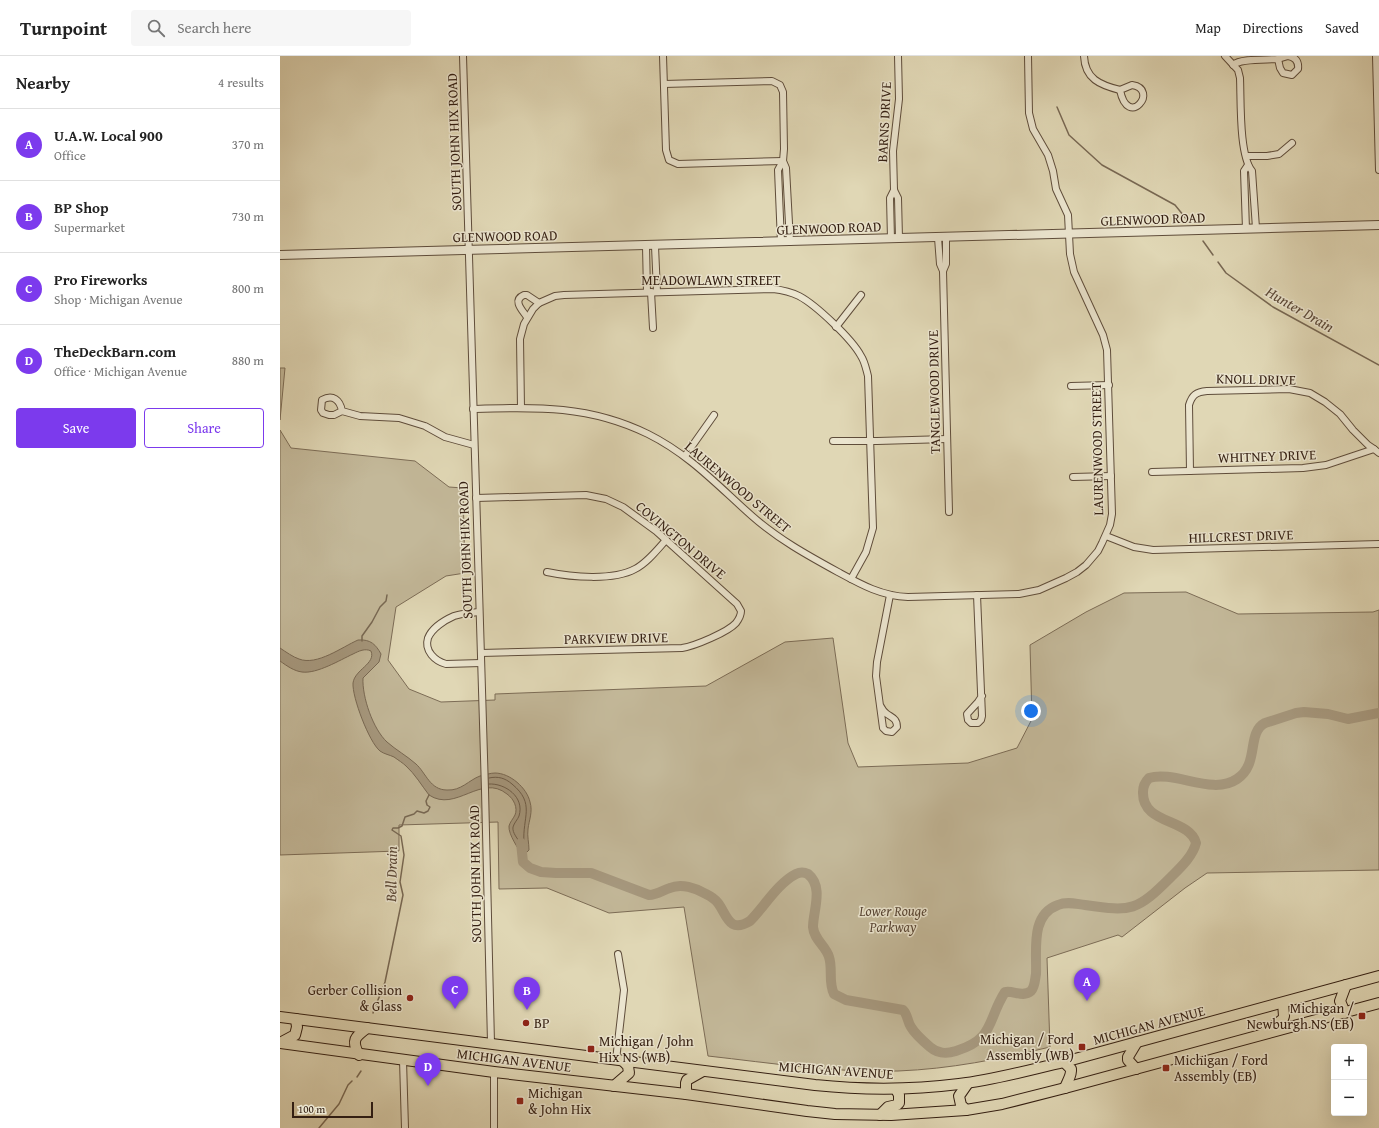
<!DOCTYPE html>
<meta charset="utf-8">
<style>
body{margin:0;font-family:"Gentium Book Plus",serif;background:#f6f6f6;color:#222}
.controls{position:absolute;right:12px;bottom:12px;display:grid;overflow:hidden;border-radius:4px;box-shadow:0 4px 16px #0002}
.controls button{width:36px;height:36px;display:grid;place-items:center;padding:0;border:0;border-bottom:1px solid #e0e0e0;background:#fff;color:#222;font:20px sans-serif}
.scale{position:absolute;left:12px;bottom:10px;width:81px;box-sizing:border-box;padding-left:4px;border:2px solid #341f12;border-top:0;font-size:11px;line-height:14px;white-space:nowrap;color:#341f12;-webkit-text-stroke:3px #ebe5cf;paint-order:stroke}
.you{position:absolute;left:751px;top:655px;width:14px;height:14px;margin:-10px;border:3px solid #fff;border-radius:50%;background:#1a73e8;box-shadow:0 0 0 6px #1a73e833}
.badge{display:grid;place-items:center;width:26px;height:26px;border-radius:50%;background:#7c3aed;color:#fff;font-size:13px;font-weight:700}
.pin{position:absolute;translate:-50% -33px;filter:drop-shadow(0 1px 2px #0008)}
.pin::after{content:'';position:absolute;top:21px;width:14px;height:12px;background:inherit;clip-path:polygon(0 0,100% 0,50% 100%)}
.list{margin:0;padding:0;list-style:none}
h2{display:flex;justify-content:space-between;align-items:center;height:52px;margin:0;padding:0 16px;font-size:17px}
h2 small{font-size:13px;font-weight:400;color:#767676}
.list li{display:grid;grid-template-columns:26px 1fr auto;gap:12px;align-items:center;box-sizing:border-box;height:72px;padding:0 16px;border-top:1px solid #e0e0e0}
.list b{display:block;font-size:15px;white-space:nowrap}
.list p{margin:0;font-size:13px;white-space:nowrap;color:#767676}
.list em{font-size:13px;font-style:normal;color:#767676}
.actions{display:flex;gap:8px;padding:12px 16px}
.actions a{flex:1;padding:9px 0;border:1px solid #7c3aed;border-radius:4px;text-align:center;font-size:14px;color:#7c3aed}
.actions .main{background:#7c3aed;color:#fff}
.icon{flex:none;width:22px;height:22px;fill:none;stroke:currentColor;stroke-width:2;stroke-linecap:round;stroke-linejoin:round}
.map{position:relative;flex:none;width:1099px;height:1072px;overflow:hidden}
header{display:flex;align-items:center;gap:24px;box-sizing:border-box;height:56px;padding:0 20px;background:#fff;border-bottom:1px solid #e0e0e0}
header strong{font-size:19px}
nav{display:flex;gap:22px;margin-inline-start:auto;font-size:14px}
.search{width:280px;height:36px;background:#f6f6f6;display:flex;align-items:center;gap:10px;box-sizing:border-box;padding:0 14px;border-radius:4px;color:#767676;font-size:15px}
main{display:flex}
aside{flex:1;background:#fff}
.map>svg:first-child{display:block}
</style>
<header>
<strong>Turnpoint</strong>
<div class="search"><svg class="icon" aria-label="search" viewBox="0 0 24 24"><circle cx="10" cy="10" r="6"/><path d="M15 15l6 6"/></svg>Search here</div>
<nav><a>Map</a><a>Directions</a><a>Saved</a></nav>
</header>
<main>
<aside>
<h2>Nearby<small>4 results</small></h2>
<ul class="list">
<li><span class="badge">A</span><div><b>U.A.W. Local 900</b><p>Office</p></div><em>370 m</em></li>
<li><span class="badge">B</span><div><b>BP Shop</b><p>Supermarket</p></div><em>730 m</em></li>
<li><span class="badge">C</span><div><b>Pro Fireworks</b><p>Shop · Michigan Avenue</p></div><em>800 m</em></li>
<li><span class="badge">D</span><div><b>TheDeckBarn.com</b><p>Office · Michigan Avenue</p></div><em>880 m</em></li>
</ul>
<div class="actions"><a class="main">Save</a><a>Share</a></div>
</aside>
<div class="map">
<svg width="1099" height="1072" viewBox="0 0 1099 1072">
<rect width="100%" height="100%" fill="#e0d7b5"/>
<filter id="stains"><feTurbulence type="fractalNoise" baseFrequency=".005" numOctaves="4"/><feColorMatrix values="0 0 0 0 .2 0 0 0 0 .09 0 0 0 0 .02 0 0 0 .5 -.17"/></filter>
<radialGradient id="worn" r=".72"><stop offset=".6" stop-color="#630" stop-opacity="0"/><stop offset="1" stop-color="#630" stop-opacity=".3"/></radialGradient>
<g fill="#c3b899" stroke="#7c6c56">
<path d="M0,312H5L0,364Z"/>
<path d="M0,374L11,392L135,405L169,431L183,432L185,517L166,520L116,551L108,604L129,633L161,646L215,644V638L426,630L505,586L553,582L568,687L578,711L688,707L737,692L752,663L750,589L806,556L844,537L906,536L958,558L1093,556L1099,554V814L927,817L905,832L842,881L838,879L767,902L770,991C720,1003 670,1013 618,1015C554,1017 491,1007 428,1000L404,851L329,857L267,832L219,833L218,766L119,769V795L0,799Z"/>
</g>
<path fill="#a6987e" stroke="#786853" d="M78,584C91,583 96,589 101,598L99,606L83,622C82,641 93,673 107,686C116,694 127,700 136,708C146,717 150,734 167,734C181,735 189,724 200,720C205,719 210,717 215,717C230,717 247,732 250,746C253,756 249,764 248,773C247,780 249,787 249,794L243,800C239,794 228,778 229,770C230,766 233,763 235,759C238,752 234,743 227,738C201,717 176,757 149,739C142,730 135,718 126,710C123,707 118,704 114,701C110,699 104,698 100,695C89,686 72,641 73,627C75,613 96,608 91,595C85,592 79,595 73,598C60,604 37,618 22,616C14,615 7,610 0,605V592C6,596 13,601 19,603C37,610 62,591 78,584Z"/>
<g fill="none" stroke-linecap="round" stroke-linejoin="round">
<path stroke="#6d5c48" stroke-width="1" d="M209,722C218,720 225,722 232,728C256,748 242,761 244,787L243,789L241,788C238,783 232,777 233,771C234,767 238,763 239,760C245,741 225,727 209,728"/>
<g stroke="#786853" stroke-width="1.5">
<path d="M777,51L789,79L822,109L895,149L908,165"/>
<path d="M923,185L933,199"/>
<path d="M938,206L946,217L993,251L1099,309"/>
<path d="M82,585V580L92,566L100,551L106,545L107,539"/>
<path d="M93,957C96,946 102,937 105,926L123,839L120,826L124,799L121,780L112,774L113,772H118L122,770L125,761L134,758L137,755L144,757L148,755L150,751L147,749L146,745L149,739"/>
<path d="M77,1021L81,1015"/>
<path d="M39,1072L59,1048L68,1029L72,1025"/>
</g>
<path stroke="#a6987e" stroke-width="10" d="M241,787L243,806L250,812L261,816L276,817H311L369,839C377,839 383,834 390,832C401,827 416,832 426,838C430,840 435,843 438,847C447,859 449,878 470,865C484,851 498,827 516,818C520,816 524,816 528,818C544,831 533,855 533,871C534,884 546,890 549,901C553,913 548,926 554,938L566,944L623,954C628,959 627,965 631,971C635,978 643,985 650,991C658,998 666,998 676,995C715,983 707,964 725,936C733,934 743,942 751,935C755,931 755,923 756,918C757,894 750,859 778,849C787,845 796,848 805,849C852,856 857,855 891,821C900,812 913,800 916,787C909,762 862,769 863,736C863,731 865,726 869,722C895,714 932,740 957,723C980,708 966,677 985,667L1016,657L1024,656L1048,658L1068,663L1099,657"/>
<g stroke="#5f4d3b" stroke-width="8">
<g id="minor">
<path d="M183,0L205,734L211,987"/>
<path d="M383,0L386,94L389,104L398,108L503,105"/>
<path d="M618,0L619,43L613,95L614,134L618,142L619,182"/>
<path d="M804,0C805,23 820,29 840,34"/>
<path d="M945,0L958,14L960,22C961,45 959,99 972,115L976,172"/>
<path d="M1008,0C1015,1 1019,5 1018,13L1012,19L1003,17L1000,12L998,3Z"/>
<path d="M1096,0L1099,114"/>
<path d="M953,9C961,2 987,4 998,3"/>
<path d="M384,28L492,25L500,29L503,36L504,93L503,105L498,114L501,186"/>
<path d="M852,29C880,33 848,74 840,34Z"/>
<path d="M966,100H987L999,98L1012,87"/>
<path d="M503,105L506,112L510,186"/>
<path d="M966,173L964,115L968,109"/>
<path d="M658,182L660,208L663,215"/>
<path d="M666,182V208L663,215L669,456"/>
<path d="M611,183L610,142L614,134"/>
<path d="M366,190L367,236"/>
<path d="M375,190L377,236"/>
<path d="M371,236L373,272"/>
<path d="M247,261C242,254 232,244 244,239H247L259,247"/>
<path d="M556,271L581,239"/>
<path d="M791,330L829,329"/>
<path d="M241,352L240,283L244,268L253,253L259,247L275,240L284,239L493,233C502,234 511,236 519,240C536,249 572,283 581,300C585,306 586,313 588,320L593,472L586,496L571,523"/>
<path d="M193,353C256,351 309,349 368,378C410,399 437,429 472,460C498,483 527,499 558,516C580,528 601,540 628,541L739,538L759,534L786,522L797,516L806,509L818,495L822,487L830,469L832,458L827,294L823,279L794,216L790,198L788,159L776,133L773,115L768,99L753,73L749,57L748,0"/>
<path d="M62,355C60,344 53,338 42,344L41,354L43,357L49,359H54L62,355L80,360L119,362L145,370L165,381L194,389"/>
<path d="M553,385H597L667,383"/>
<path d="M405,400L434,359"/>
<path d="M910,415L909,349C912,339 916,336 927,335L1009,333L1030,337L1045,346L1060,358L1073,374L1088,389L1094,393"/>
<path d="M872,416L1023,412L1046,409L1094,393L1099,397"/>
<path d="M793,421L831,420"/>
<path d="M196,442L306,439L326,443L343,451L376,475L457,548L461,555C461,559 459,563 456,567C448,576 415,590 402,592L201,597"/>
<path d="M826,480L854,491L873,494L1099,488"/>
<path d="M267,516C291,521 333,525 355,513C367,507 377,494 386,484"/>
<path d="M697,539L702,660L701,664L698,667H691L688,664L687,658L698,646L702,640"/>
<path d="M199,556C191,557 182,557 174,560C165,564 152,572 148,582C144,595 155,605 166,608L201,607"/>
<path d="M600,649C602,653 604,656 607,658C613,662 617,663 617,671L612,676L606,675L603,672L596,620L597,606L610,539"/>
<path d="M123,1004L125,1072"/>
<path d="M336,1004L344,934L338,898"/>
<path d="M214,1016V1072"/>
</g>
</g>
<g stroke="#5f4d3b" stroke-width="10">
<path id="tertiary" d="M0,199L1099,169"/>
</g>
<g stroke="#341f12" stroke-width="12">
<g id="primary">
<path d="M1065,957L1060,945L1066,929"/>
<path d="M0,961L535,1029C583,1034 631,1034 679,1028C714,1024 749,1014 784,1006L1099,920"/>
<path d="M986,976L1003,963L1004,960L1003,947"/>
<path d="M0,987L214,1016L406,1038L527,1055L555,1058L611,1059L686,1054L722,1048L785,1032L1099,947"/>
<path d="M0,987L15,979L17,971L16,963"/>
<path d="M79,999C71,984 75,981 87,972"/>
<path d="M784,1006L791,1013C792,1019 787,1026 785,1032"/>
<path d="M856,1013L848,1004V1001L857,986"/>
<path d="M334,1030L349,1017L348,1010L343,1005"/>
<path d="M406,1038V1027L407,1024L423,1015"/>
<path d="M686,1054L681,1049L679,1040L688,1027"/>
<path d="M600,1059L608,1051L617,1049L619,1047V1039L616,1033"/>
</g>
</g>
<use href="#minor" stroke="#ebe5cf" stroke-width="6"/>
<use href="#tertiary" stroke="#ebe5cf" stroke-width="8"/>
<use href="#primary" stroke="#e0d7b5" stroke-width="10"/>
</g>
<g fill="#8f2418" stroke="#ebe5cf" stroke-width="1.5">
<circle cx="130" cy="942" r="4"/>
<rect x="1078" y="956" width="8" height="8" rx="2"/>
<circle cx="246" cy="967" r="4"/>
<rect x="798" y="987" width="8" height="8" rx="2"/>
<rect x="307" y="989" width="8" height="8" rx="2"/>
<rect x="882" y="1008" width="8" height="8" rx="2"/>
<rect x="236" y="1041" width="8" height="8" rx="2"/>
</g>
<g text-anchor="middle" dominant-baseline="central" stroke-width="3" stroke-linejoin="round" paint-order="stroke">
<g font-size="14" fill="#341f12" stroke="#ebe5cf">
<text transform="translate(604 66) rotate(-87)">BARNS DRIVE</text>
<text transform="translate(174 86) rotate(-92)">SOUTH JOHN HIX ROAD</text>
<text transform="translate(873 163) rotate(-2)">GLENWOOD ROAD</text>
<text transform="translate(549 172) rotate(-2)">GLENWOOD ROAD</text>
<text transform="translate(225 180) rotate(-1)">GLENWOOD ROAD</text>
<text x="431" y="224">MEADOWLAWN STREET</text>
<text transform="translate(976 323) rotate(1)">KNOLL DRIVE</text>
<text transform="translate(654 336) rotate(-91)">TANGLEWOOD DRIVE</text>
<text transform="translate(817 393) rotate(-91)">LAURENWOOD STREET</text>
<text transform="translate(987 400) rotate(-2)">WHITNEY DRIVE</text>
<text transform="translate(458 431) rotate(40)">LAURENWOOD STREET</text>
<text transform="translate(961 480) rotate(-2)">HILLCREST DRIVE</text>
<text transform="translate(401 484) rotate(40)">COVINGTON DRIVE</text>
<text transform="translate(185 494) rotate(-92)">SOUTH JOHN HIX ROAD</text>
<text transform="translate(336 582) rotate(-1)">PARKVIEW DRIVE</text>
<text transform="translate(195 818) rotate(-91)">SOUTH JOHN HIX ROAD</text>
<text transform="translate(869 969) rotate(-15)">MICHIGAN AVENUE</text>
<text transform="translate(234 1004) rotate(7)">MICHIGAN AVENUE</text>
<text transform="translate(556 1014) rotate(4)">MICHIGAN AVENUE</text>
</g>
<g font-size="14" font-style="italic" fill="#584534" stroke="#ebe5cf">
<text x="613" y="855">Lower Rouge<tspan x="613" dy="16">Parkway</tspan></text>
</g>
<g font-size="14" fill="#341f12" stroke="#ebe5cf" text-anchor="start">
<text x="122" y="934" text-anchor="end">Gerber Collision<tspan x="122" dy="16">&amp; Glass</tspan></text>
<text x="1074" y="952" text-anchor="end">Michigan /<tspan x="1074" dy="16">Newburgh NS (EB)</tspan></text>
<text x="254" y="967">BP</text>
<text x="794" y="983" text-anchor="end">Michigan / Ford<tspan x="794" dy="16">Assembly (WB)</tspan></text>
<text x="319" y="985">Michigan / John<tspan x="319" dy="16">Hix NS (WB)</tspan></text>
<text x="894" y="1004">Michigan / Ford<tspan x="894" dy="16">Assembly (EB)</tspan></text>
<text x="248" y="1037">Michigan<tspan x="248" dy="16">&amp; John Hix</tspan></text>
</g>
<g font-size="15" font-style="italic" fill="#5c4938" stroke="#ebe5cf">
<text transform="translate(1020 253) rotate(30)">Hunter Drain</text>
<text transform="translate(111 818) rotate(-89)">Bell Drain</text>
</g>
</g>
<rect width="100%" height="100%" filter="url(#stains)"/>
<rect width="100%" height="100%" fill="url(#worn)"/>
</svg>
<div class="controls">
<button>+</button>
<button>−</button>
</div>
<div class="scale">100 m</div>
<div class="you"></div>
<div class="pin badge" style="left:807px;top:945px">A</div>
<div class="pin badge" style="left:247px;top:954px">B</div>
<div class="pin badge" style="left:175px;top:953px">C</div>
<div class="pin badge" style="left:148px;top:1030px">D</div>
</div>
</main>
